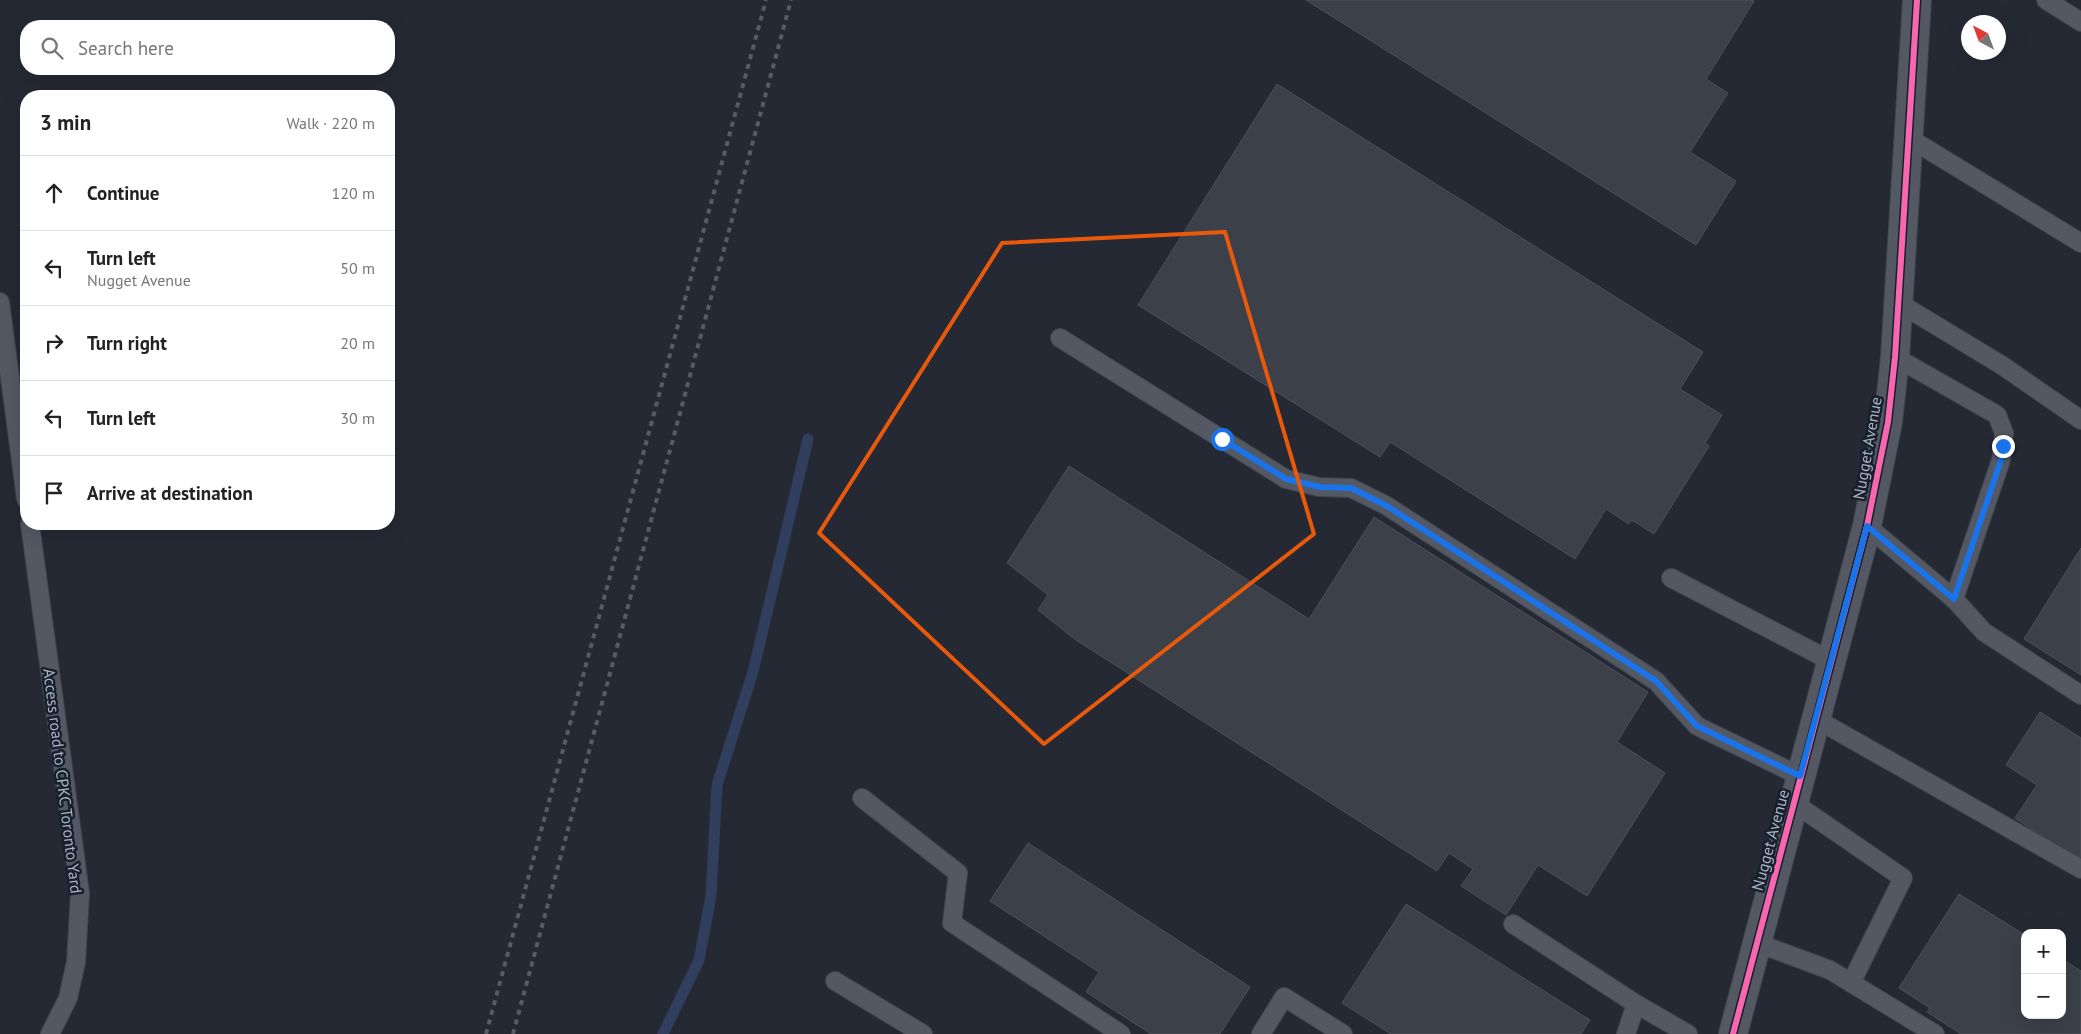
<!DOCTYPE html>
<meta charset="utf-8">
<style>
body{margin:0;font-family:"PT Sans",sans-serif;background:#f6f6f6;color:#222}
.controls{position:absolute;right:15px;bottom:15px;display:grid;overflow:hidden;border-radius:10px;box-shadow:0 5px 20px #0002}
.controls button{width:45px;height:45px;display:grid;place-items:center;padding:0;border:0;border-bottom:1px solid #e0e0e0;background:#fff;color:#222;font:25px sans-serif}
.compass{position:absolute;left:1961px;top:15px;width:45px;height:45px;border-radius:50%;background:#fff;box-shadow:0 5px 20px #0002;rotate:319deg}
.stop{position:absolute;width:15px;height:15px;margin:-11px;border:4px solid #1a73e8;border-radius:50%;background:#fff}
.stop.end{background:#1a73e8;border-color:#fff;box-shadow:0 1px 5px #0008}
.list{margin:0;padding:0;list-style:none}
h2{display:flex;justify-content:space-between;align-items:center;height:65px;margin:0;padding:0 20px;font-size:21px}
h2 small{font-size:16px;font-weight:400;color:#767676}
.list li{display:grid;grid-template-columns:32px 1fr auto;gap:15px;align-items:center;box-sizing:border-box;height:75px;padding:0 20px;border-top:1px solid #e0e0e0}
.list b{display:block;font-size:19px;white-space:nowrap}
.list p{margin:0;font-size:16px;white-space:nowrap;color:#767676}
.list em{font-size:16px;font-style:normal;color:#767676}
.icon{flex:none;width:28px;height:28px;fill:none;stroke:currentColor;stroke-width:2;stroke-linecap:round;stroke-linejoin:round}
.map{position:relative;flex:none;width:2081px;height:1034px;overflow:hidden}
.search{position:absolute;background:#fff;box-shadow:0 5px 20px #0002;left:20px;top:20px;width:375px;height:55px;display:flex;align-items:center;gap:12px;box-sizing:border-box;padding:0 18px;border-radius:20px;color:#767676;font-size:19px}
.panel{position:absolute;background:#fff;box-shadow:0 5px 20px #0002;left:20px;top:90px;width:375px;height:440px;border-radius:20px}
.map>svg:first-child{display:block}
</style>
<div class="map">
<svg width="2081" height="1034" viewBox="0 0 2081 1034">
<rect width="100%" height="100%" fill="#242933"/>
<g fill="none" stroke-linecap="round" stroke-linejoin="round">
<path stroke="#2f3f5d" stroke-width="11" d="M663,1034L699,960L711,896L717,785L753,672L808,439"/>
</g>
<g fill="#3c4049" stroke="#4b515b">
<path d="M1306,0H1752L1754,1L1706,79L1728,93L1690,152L1736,181L1696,245Z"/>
<path d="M1277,84L1703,352L1680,389L1722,415L1705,443L1709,446L1654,534L1632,520L1629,524L1606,509L1575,559L1390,442L1380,457L1138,305Z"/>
<path d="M1069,466L1309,619L1374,517L1648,692L1617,742L1665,773L1587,896L1538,865L1506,915L1461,886L1473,869L1449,853L1437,871L1076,640L1038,610L1048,595L1007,563Z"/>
<path d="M2081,548V675L2024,639Z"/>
<path d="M2040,712L2081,738V861L2015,818L2037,785L2006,765Z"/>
<path d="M1028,843L1250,987L1220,1034H1151L1086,992L1099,972L990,901Z"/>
<path d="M1959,894L2025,935V1015H2062V959L2081,971V1034H1961L1927,1012L1930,1008L1899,988Z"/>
<path d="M1406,904L1590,1020L1581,1034H1391L1342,1003Z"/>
</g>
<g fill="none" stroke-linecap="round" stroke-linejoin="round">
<g stroke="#40444c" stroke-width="20">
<g id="service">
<path d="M2046,0L2081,22"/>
<path d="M1909,138L2081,243"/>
<path d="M0,302L26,499"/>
<path d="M1899,303L2003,366L2081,420"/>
<path d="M1060,338L1286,479L1319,487L1351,488L1387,506L1656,681L1697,726L1800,776"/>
<path d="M1895,357L1997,415L2004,433L2001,460L1954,599"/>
<path d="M30,524L80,893L76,962L68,998L50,1034"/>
<path d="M1867,526L1954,599L1984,632L2081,695"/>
<path d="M1671,578L1831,661"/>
<path d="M1816,719L2081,869"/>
<path d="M862,798L958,873L952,923L1121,1034"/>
<path d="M1794,803L1903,878L1851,983"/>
<path d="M1513,924L1636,1004L1688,1034"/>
<path d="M1757,943L1830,970L1935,1034"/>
<path d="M835,981L923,1034"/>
<path d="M1261,1034L1284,997L1343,1034"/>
<path d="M1626,1034L1636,1004"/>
</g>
</g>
<g stroke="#40444c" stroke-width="30">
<path id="tertiary" d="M1733,1034L1867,526L1888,422L1895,357L1917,0"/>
</g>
<use href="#service" stroke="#545862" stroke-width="18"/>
<use href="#tertiary" stroke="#545862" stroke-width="28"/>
<g stroke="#575c64" stroke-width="4" stroke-dasharray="5 5" stroke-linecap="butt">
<path d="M486,1034L766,0"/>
<path d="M513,1034L791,0"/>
</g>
<g stroke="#181f2d" stroke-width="9">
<path id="cycleway" d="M1733,1034L1867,526L1888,422L1895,357L1917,0"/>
</g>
<use href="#cycleway" stroke="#f766af" stroke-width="6"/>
</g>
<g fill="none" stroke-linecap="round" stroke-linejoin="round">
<path stroke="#1a73e8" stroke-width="6" d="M1222,439L1286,479L1320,487L1351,488L1387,506L1656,681L1697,726L1800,776L1867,526L1954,599L2001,460L2003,446"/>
</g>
<path fill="none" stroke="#e8590c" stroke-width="4" stroke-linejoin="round" d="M1225,232L1314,534L1044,744L819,533L1002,243Z"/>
<g text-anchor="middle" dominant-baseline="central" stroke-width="5" stroke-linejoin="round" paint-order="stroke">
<g font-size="16" fill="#acb4c6" stroke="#181f2d">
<text transform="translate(1867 448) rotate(-80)">Nugget Avenue</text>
<text transform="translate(63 781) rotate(83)">Access road to CPKC Toronto Yard</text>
<text transform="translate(1770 840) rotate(-75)">Nugget Avenue</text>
</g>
</g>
</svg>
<div class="controls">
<button>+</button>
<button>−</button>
</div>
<svg class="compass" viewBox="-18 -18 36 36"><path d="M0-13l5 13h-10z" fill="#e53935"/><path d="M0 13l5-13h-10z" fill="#767676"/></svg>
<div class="stop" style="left:1222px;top:439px"></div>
<div class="stop end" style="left:2003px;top:446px"></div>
<div class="search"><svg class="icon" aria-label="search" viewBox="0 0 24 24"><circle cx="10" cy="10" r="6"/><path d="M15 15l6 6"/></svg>Search here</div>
<section class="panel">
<h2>3 min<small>Walk · 220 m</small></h2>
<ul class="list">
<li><svg class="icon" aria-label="ahead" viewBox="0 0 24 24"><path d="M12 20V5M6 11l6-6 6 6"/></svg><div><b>Continue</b></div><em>120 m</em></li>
<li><svg class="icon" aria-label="left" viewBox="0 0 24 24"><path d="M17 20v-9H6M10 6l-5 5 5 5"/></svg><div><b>Turn left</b><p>Nugget Avenue</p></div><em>50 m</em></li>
<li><svg class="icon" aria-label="right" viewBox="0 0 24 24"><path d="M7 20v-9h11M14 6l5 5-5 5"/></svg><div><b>Turn right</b></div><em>20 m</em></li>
<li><svg class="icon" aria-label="left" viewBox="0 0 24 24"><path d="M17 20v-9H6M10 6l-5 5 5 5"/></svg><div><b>Turn left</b></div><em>30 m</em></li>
<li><svg class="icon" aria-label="arrive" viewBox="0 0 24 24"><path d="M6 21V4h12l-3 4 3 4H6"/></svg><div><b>Arrive at destination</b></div></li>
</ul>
</section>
</div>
